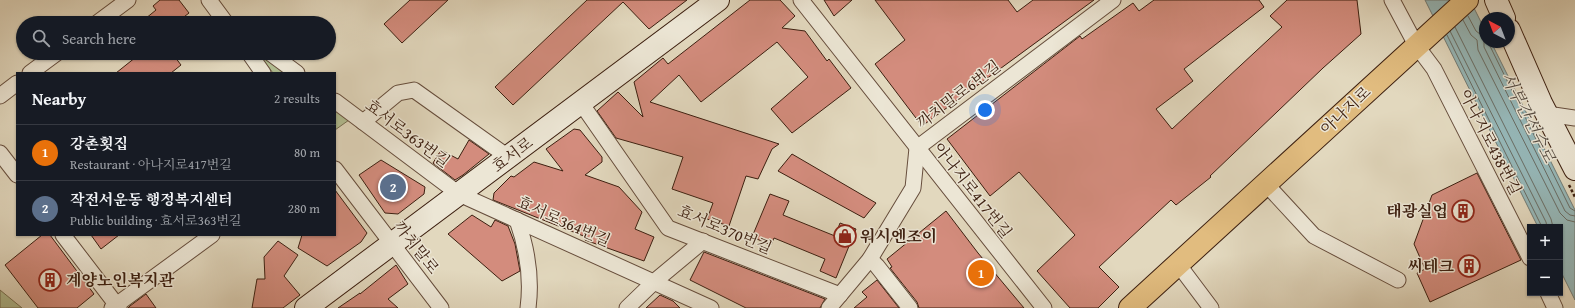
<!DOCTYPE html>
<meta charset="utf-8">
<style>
body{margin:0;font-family:"Gentium Book Plus","Noto Serif KR",serif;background:#242831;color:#f1f3f6}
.controls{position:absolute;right:12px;bottom:12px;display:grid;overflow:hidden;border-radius:0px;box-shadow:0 1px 3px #0004}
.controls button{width:36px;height:36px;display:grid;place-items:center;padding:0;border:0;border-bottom:1px solid #363941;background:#171b24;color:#f1f3f6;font:20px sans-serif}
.compass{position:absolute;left:1479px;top:12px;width:36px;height:36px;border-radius:50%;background:#171b24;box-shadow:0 1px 3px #0004;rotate:318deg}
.you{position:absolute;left:985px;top:110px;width:14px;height:14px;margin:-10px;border:3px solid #fff;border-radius:50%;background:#1a73e8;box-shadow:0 0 0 6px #1a73e833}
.badge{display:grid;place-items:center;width:26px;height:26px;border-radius:50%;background:#db2777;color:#fff;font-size:13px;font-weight:700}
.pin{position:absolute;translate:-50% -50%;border:2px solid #fff;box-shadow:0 1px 4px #0006}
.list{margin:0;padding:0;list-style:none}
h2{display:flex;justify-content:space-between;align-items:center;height:52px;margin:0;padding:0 16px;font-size:17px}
h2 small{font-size:13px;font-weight:400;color:#9ea1a6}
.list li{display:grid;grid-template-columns:26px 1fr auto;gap:12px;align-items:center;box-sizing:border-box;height:56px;padding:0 16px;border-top:1px solid #363941}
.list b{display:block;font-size:15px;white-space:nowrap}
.list p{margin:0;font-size:13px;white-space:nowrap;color:#9ea1a6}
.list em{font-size:13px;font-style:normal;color:#9ea1a6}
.icon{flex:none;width:22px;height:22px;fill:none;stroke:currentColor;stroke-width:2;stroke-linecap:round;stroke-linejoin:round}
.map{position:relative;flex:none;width:1575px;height:308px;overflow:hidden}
.search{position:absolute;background:#171b24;box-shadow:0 1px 3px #0004;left:16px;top:16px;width:320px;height:44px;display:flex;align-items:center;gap:10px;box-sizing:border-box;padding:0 14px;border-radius:22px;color:#9ea1a6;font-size:15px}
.panel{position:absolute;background:#171b24;box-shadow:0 1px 3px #0004;left:16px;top:72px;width:320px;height:164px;border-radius:0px}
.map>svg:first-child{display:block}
</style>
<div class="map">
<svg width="1575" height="308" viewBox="0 0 1575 308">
<rect width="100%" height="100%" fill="#e2d8be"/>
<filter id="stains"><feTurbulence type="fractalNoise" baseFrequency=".005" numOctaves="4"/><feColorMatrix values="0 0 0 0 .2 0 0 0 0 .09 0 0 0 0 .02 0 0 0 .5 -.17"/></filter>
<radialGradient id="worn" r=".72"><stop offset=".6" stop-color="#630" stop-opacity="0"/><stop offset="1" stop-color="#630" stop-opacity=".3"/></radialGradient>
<g fill="#b2bf93" stroke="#776f52">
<path d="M258,53H260L287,73H273Z"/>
<path d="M335,109L349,120L335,130Z"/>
<path d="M0,290L22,308H0Z"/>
</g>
<path fill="#96b8b9" stroke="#727b75" d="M1425,0H1470L1485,30V42H1491L1575,210V300L1560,270V227H1538Z"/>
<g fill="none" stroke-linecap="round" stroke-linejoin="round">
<g stroke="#696c64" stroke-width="1">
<path d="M1468,16L1476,31L1484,37V47L1565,211L1570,215L1575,216"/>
<path d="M1463,20L1471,35L1477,40L1478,50L1560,213L1567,220L1575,222"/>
<path d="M1455,27L1551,219L1553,227"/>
<path d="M1450,31L1546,222L1547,227"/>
<path d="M1447,35L1542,227"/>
<path d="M1488,42L1570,208L1575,211"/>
</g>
</g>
<g fill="#d38c7d" stroke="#3c1f10">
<path d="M160,0H179L189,13L176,23H140L156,10L153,6Z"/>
<path d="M410,0H448L402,43L384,24Z"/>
<path d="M587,0H687L649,29L623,2L513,105L495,87Z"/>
<path d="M750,0H780L795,16L782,28L805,31L827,61L829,59L851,88L792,133L771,109L808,77L777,42L701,102L679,75L650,102L779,144L772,149L758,179L746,176L729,226L707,219L713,203L672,189L683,157L616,138L597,111L618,92L643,117L634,82L663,58L668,64Z"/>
<path d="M824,0H852L834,16Z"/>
<path d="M875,0H1008L1017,12L1033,0H1094L922,126L875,64L905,40Z"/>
<path d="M1154,0H1259L1264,7L1184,69L1193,81L1156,109L1172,129L1282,27L1270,16L1287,0H1357L1361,34L1323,68L1210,176L1211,177L1176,205L1171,200L1099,267L1119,287L1098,308H1070L1037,271L1075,235L1019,172L990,196L947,139L1080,36L1082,39L1133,3L1139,11Z"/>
<path d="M141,53H172L181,65L171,73H116Z"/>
<path d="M574,129L580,130L602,157V162L585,175L619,187L642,212L635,229L654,237L644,261L585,240L586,237L493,200L494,193L511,176L514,177L534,162L563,171L546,149Z"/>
<path d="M469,140L489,154L463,175L455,180L433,163L441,150L458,159Z"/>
<path d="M792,154L876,203L864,218L778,171Z"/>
<path d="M381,160L425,187L424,194L398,214L385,213L359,175Z"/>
<path d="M1477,173L1521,260L1430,302L1417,273L1425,269L1414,244L1432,195Z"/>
<path d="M335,190L367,233L361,242L327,266L298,248L302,235H335Z"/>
<path d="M770,194L789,201L783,215L835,236L840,223L856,229L836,278L820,271L825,259L774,238L771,245L752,237Z"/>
<path d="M946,211L978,253L1024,308H919L917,302L890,268L892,267L887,259Z"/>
<path d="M472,215L491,227L495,220L508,226L515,244L520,271L502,281L448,234Z"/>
<path d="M42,235H50L94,294L77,308H38L5,265Z"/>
<path d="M91,235H119L101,249Z"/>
<path d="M278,241L298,255L284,276L300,295L283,308H252L257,279H265L264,257Z"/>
<path d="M704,252L825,299L820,308H746L690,280Z"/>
<path d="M396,265L408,284L388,299L398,308H338L360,293V294Z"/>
<path d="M877,280L899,308H854L867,297L862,292Z"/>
<path d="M146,294L156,308H128L130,306Z"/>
<path d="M660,295L673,301L680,308H646Z"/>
</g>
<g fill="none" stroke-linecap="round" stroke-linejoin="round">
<g stroke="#664d3c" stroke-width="17">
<g id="street">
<path d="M209,0L226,23"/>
<path d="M801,0L1044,308"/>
<path d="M1392,0L1416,45L1434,69L1530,258"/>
<path d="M97,23L128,0"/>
<path d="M249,53L263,73"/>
<path d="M270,53L297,73"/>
<path d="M30,73L57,53"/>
<path d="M0,96L17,83"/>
<path d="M335,101L459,194L711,308"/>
<path d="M581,103L668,228L840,295"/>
<path d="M1547,114L1575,118"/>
<path d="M363,122L398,93L414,90L508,157"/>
<path d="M0,153L17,175"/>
<path d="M335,169L441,308"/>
<path d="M1266,184L1314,236L1398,280"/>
<path d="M517,220C527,248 532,278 528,308"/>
<path d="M63,235L119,308"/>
<path d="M870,259L877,266L910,308"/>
<path d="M1178,264L1211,308"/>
<path d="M1548,293L1555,308"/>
<path d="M112,308L212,235"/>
<path d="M627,308L655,281L703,241"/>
<path d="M829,308L870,259L913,188L917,148L1113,0"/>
</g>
</g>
<g stroke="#3c1f10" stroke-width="24">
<g id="secondary">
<path d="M1496,0L1504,18"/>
<path d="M1509,30L1541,103L1575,169"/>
<path d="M306,308L718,0"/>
</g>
</g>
<g stroke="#3c1f10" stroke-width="24">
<path id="primary" d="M1130,308L1467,0"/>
</g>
<path stroke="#3c1f10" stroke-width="2.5" stroke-dasharray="3 2" stroke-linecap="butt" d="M1569,185L1575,197"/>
<use href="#street" stroke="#ece6d5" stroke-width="15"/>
<use href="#secondary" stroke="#ece6d5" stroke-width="22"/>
<use href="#primary" stroke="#e1bc7f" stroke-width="22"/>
</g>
<defs>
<g id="building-ring" transform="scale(1.15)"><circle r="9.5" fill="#ece6d5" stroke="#8f2418" stroke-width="1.5"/><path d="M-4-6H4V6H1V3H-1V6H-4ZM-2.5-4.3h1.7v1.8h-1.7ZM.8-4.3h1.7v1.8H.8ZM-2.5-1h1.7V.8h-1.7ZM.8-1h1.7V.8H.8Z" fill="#8f2418"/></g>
<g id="shop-ring" transform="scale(1.15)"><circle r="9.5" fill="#ece6d5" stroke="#8f2418" stroke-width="1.5"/><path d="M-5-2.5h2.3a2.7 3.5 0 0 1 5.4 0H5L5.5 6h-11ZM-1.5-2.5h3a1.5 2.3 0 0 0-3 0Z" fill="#8f2418"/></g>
</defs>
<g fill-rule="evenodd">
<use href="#building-ring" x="1463" y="211"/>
<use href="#shop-ring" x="845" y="236"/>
<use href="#building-ring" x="1469" y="266"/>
<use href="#building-ring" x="50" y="280"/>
</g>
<g text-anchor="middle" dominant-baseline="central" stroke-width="3" stroke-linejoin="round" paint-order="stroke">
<g font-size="16" fill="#3c1f10" stroke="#ece6d5">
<text transform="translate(958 94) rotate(-37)">까치말로6번길</text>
<text transform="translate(1345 110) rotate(-43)">아나지로</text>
<text transform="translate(408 133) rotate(37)">효서로363번길</text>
<text transform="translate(1491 142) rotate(63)">아나지로438번길</text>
<text transform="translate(512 154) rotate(-37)">효서로</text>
<text transform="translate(973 190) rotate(52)">아나지로417번길</text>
<text transform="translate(564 221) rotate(24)">효서로364번길</text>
<text transform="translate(725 229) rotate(23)">효서로370번길</text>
<text transform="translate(417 247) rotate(52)">까치말로</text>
</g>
<g font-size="16" font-weight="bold" fill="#3c1f10" stroke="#ece6d5" text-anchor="end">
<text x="1448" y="211">태광실업</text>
<text x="860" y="236" text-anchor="start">워시엔조이</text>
<text x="1454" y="266">씨테크</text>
<text x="66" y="280" text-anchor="start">계양노인복지관</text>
</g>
<g font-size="17" font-style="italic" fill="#574d43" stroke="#ece6d5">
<text transform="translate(1529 117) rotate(63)">서부간선수로</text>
</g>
</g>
<rect width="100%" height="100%" filter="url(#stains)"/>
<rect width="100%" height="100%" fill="url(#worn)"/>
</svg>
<div class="controls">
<button>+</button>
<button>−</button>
</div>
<svg class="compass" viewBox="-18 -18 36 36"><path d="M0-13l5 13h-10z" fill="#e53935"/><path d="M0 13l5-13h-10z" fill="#9ea1a6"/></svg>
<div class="you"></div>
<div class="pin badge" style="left:981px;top:273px;background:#e8710a">1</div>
<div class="pin badge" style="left:393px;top:187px;background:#5c6f8a">2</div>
<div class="search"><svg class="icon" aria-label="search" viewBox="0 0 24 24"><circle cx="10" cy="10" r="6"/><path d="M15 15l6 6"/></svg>Search here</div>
<section class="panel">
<h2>Nearby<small>2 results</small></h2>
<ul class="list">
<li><span class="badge" style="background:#e8710a">1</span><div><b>강촌횟집</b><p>Restaurant · 아나지로417번길</p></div><em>80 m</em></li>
<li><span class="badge" style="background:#5c6f8a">2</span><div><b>작전서운동 행정복지센터</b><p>Public building · 효서로363번길</p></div><em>280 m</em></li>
</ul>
</section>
</div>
